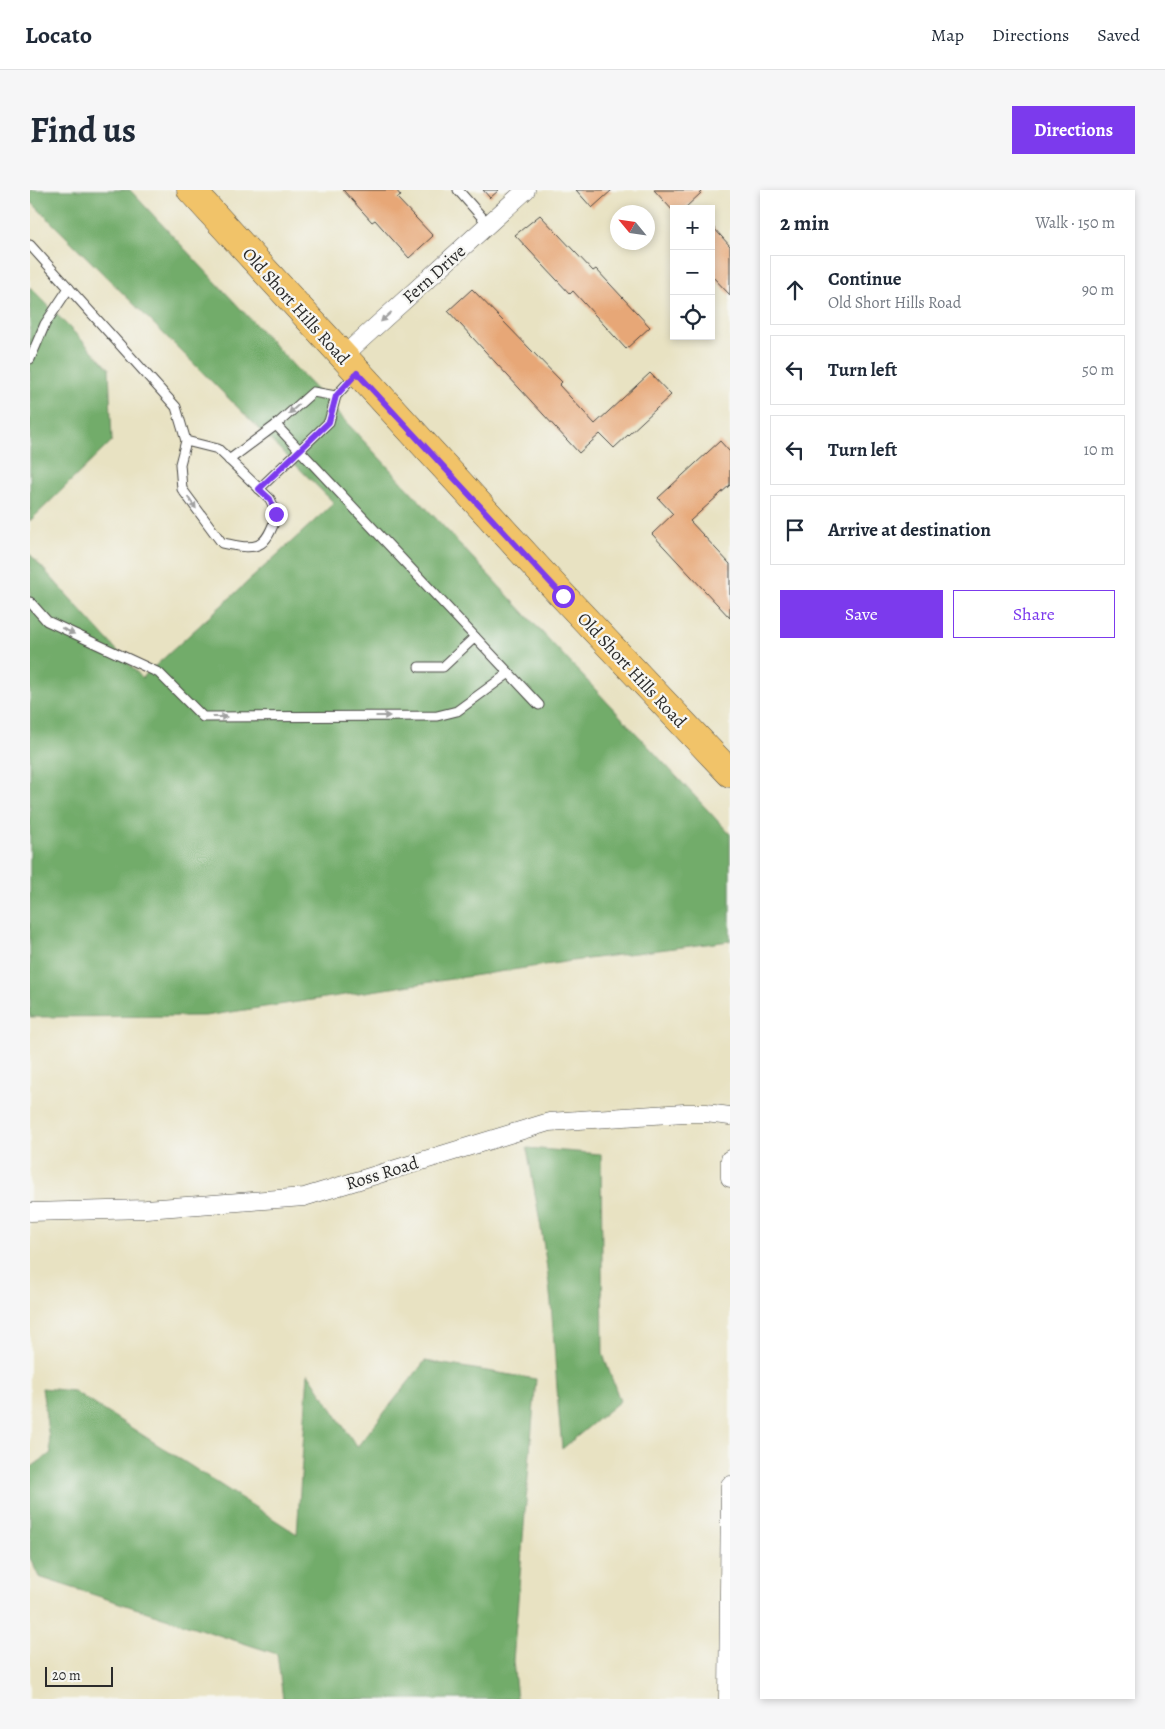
<!DOCTYPE html>
<meta charset="utf-8">
<style>
body{margin:0;font-family:Alegreya,serif;background:#f6f6f7;color:#1f2937}
.controls{position:absolute;right:15px;top:15px;display:grid;overflow:hidden;border-radius:0px;box-shadow:0 2px 8px #0003}
.controls button{width:45px;height:45px;display:grid;place-items:center;padding:0;border:0;border-bottom:1px solid #e0e1e3;background:#fff;color:#1f2937;font:25px sans-serif}
.compass{position:absolute;left:580px;top:15px;width:45px;height:45px;border-radius:50%;background:#fff;box-shadow:0 2px 8px #0003;rotate:299deg}
.scale{position:absolute;left:15px;bottom:12px;width:68px;box-sizing:border-box;padding-left:5px;border:2px solid #2b2b2b;border-top:0;font-size:14px;line-height:18px;white-space:nowrap;color:#2b2b2b;-webkit-text-stroke:4px #f6f6f2;paint-order:stroke}
.stop{position:absolute;width:15px;height:15px;margin:-11px;border:4px solid #7c3aed;border-radius:50%;background:#fff}
.stop.end{background:#7c3aed;border-color:#fff;box-shadow:0 1px 5px #0008}
.list{margin:0;padding:0;list-style:none}
h2{display:flex;justify-content:space-between;align-items:center;height:65px;margin:0;padding:0 20px;font-size:21px}
h2 small{font-size:16px;font-weight:400;color:#747a83}
.list li{display:grid;grid-template-columns:32px 1fr auto;gap:15px;align-items:center;box-sizing:border-box;height:70px;margin:0 10px 10px;padding:0 10px;border:1px solid #e0e1e3;border-radius:0px}
.list b{display:block;font-size:19px;white-space:nowrap}
.list p{margin:0;font-size:16px;white-space:nowrap;color:#747a83}
.list em{font-size:16px;font-style:normal;color:#747a83}
.actions{display:flex;gap:10px;padding:15px 20px}
.actions a{flex:1;padding:11px 0;border:1px solid #7c3aed;border-radius:0px;text-align:center;font-size:18px;color:#7c3aed}
.actions .main{background:#7c3aed;color:#fff}
.icon{flex:none;width:28px;height:28px;fill:none;stroke:currentColor;stroke-width:2;stroke-linecap:round;stroke-linejoin:round}
.map{position:relative;flex:none;width:700px;height:1509px;overflow:hidden;border-radius:0px}
header{display:flex;align-items:center;gap:30px;box-sizing:border-box;height:70px;padding:0 25px;background:#fff;border-bottom:1px solid #e0e1e3}
header strong{font-size:24px}
nav{display:flex;gap:28px;margin-inline-start:auto;font-size:18px}
.intro{display:flex;align-items:center;justify-content:space-between;box-sizing:border-box;height:120px;padding:0 30px}
h1{margin:0;font-size:35px}
.button{padding:12px 22px;border-radius:0px;background:#7c3aed;color:#fff;font-size:18px;font-weight:700}
main{display:flex;gap:30px;padding:0 30px}
aside{flex:1;background:#fff;border-radius:0px;box-shadow:0 2px 8px #0003}
.map>svg:first-child{display:block}
</style>
<header>
<strong>Locato</strong>
<nav><a>Map</a><a>Directions</a><a>Saved</a></nav>
</header>
<div class="intro"><h1>Find us</h1><a class="button">Directions</a></div>
<main>
<div class="map">
<svg width="700" height="1509" viewBox="0 0 700 1509">
<rect width="100%" height="100%" fill="#f6f6f2"/>
<filter id="ink" filterUnits="userSpaceOnUse"><feTurbulence type="fractalNoise" baseFrequency=".02" numOctaves="2"/><feDisplacementMap in="SourceGraphic" scale="10" xChannelSelector="R" yChannelSelector="G"/><feConvolveMatrix kernelMatrix="1 2 1 2 8 2 1 2 1" color-interpolation-filters="sRGB"/></filter>
<filter id="wash" filterUnits="userSpaceOnUse"><feTurbulence type="fractalNoise" baseFrequency=".0096" numOctaves="4" result="noise"/><feDisplacementMap in="SourceGraphic" scale="20" xChannelSelector="R" yChannelSelector="G"/><feGaussianBlur stdDeviation="1.12" result="paint"/><feColorMatrix in="noise" values="0 0 0 0 0 0 0 0 0 0 0 0 0 0 0 0 0 1.4 0 .05"/><feComposite in="paint" operator="in"/></filter>
<g filter="url(#wash)">
<rect width="100%" height="100%" fill="#e8e2c2"/>
<g fill="#72ac6b" stroke="#4e6c4b">
<path d="M0,0H100L700,644V751L542,771L175,826L0,827V364L112,488L304,313L0,11Z"/>
<path d="M0,97L79,178L82,251L0,331Z"/>
<path d="M497,958L571,964L573,1164L590,1211L532,1259C527,1210 525,1162 521,1113C516,1061 506,1010 497,958Z"/>
<path d="M395,1171L506,1189L483,1471L487,1509H253L247,1464L9,1387L0,1368V1278L21,1263L12,1198L44,1201L267,1344L278,1183L327,1257Z"/>
</g>
<g id="blocks">
<g fill="#e7a777">
<path d="M313,0H366L371,6L367,8L403,46L379,68L345,30L342,32Z"/>
<path d="M453,0H469L460,8Z"/>
<path d="M546,0H582L562,18Z"/>
<path d="M624,0H670L672,2L654,19H644V22Z"/>
<path d="M510,25L563,81L566,79L620,137L596,159L543,101L540,104L485,45Z"/>
<path d="M683,37L700,56V105L681,85Z"/>
<path d="M442,99L532,192L529,195L565,234L620,183L641,205L584,258L570,244L549,263L418,121Z"/>
<path d="M690,251L700,262V295L660,331L700,374V428L622,344L643,324L628,308Z"/>
</g>
</g>
</g>
<g filter="url(#ink)">
<use href="#blocks" fill-opacity="0" stroke="#474642" stroke-width="1"/>
<g fill="none" stroke-linecap="round" stroke-linejoin="round">
<g stroke="#474642" stroke-width="11">
<g id="lane">
<path d="M428,0L458,34"/>
<path d="M0,55L146,217L156,251L150,274L152,299L192,353C227,360 235,361 247,324L240,309L188,259L156,251"/>
<path d="M0,169L15,134L39,98"/>
<path d="M246,235L509,515"/>
<path d="M199,270L246,235L283,202L306,206"/>
<path d="M229,299L299,232L306,206L325,185"/>
<path d="M0,412L17,431L129,483L173,527L407,526L427,521L479,483"/>
<path d="M389,477H413L445,447"/>
</g>
</g>
<g stroke="#474642" stroke-width="19">
<g id="street">
<path d="M312,167L496,0"/>
<path d="M700,969V988"/>
<path d="M0,1022L116,1019L274,1007L519,932L654,923H676L700,926"/>
<path d="M698,1509L700,1295"/>
</g>
</g>
<g stroke="#474642" stroke-width="29">
<path id="primary" d="M161,0L533,406L700,583"/>
</g>
<use href="#lane" stroke="#fff" stroke-width="9"/>
<use href="#street" stroke="#fff" stroke-width="18"/>
<use href="#primary" stroke="#f1c369" stroke-width="28"/>
</g>
<defs><path id="oneway-solid" d="M-6-.8H1V-3.2L6.5 0L1 3.2V.8H-6Z" transform="scale(1.25)"/></defs>
<g fill="#a0a0a0">
<use href="#oneway-solid" transform="translate(356 127) rotate(138)"/>
<use href="#oneway-solid" transform="translate(264 219) rotate(138)"/>
<use href="#oneway-solid" transform="translate(162 313) rotate(54)"/>
<use href="#oneway-solid" transform="translate(38 441) rotate(25)"/>
<use href="#oneway-solid" transform="translate(353 526)"/>
<use href="#oneway-solid" transform="translate(190 527)"/>
</g>
</g>
<g fill="none" stroke-linecap="round" stroke-linejoin="round" filter="url(#ink)">
<path stroke="#7c3aed" stroke-width="6" d="M246,324L240,309L229,299L299,232L306,206L327,183L533,406"/>
</g>
<g text-anchor="middle" dominant-baseline="central" stroke-width="4.5" stroke-linejoin="round" paint-order="stroke">
<g font-size="18" fill="#2b2b2b" stroke="#f6f6f2">
<text transform="translate(404 84) rotate(-42)">Fern Drive</text>
<text transform="translate(266 116) rotate(48)">Old Short Hills Road</text>
<text transform="translate(602 480) rotate(47)">Old Short Hills Road</text>
<text transform="translate(352 983) rotate(-17)">Ross Road</text>
</g>
</g>
</svg>
<div class="controls">
<button>+</button>
<button>−</button>
<button><svg class="icon" aria-label="locate" viewBox="0 0 24 24"><circle cx="12" cy="12" r="6"/><path d="M12 2v4M12 18v4M2 12h4M18 12h4"/></svg></button>
</div>
<svg class="compass" viewBox="-18 -18 36 36"><path d="M0-13l5 13h-10z" fill="#e53935"/><path d="M0 13l5-13h-10z" fill="#747a83"/></svg>
<div class="scale">20 m</div>
<div class="stop" style="left:533px;top:406px"></div>
<div class="stop end" style="left:246px;top:324px"></div>
</div>
<aside>
<h2>2 min<small>Walk · 150 m</small></h2>
<ul class="list">
<li><svg class="icon" aria-label="ahead" viewBox="0 0 24 24"><path d="M12 20V5M6 11l6-6 6 6"/></svg><div><b>Continue</b><p>Old Short Hills Road</p></div><em>90 m</em></li>
<li><svg class="icon" aria-label="left" viewBox="0 0 24 24"><path d="M17 20v-9H6M10 6l-5 5 5 5"/></svg><div><b>Turn left</b></div><em>50 m</em></li>
<li><svg class="icon" aria-label="left" viewBox="0 0 24 24"><path d="M17 20v-9H6M10 6l-5 5 5 5"/></svg><div><b>Turn left</b></div><em>10 m</em></li>
<li><svg class="icon" aria-label="arrive" viewBox="0 0 24 24"><path d="M6 21V4h12l-3 4 3 4H6"/></svg><div><b>Arrive at destination</b></div></li>
</ul>
<div class="actions"><a class="main">Save</a><a>Share</a></div>
</aside>
</main>
